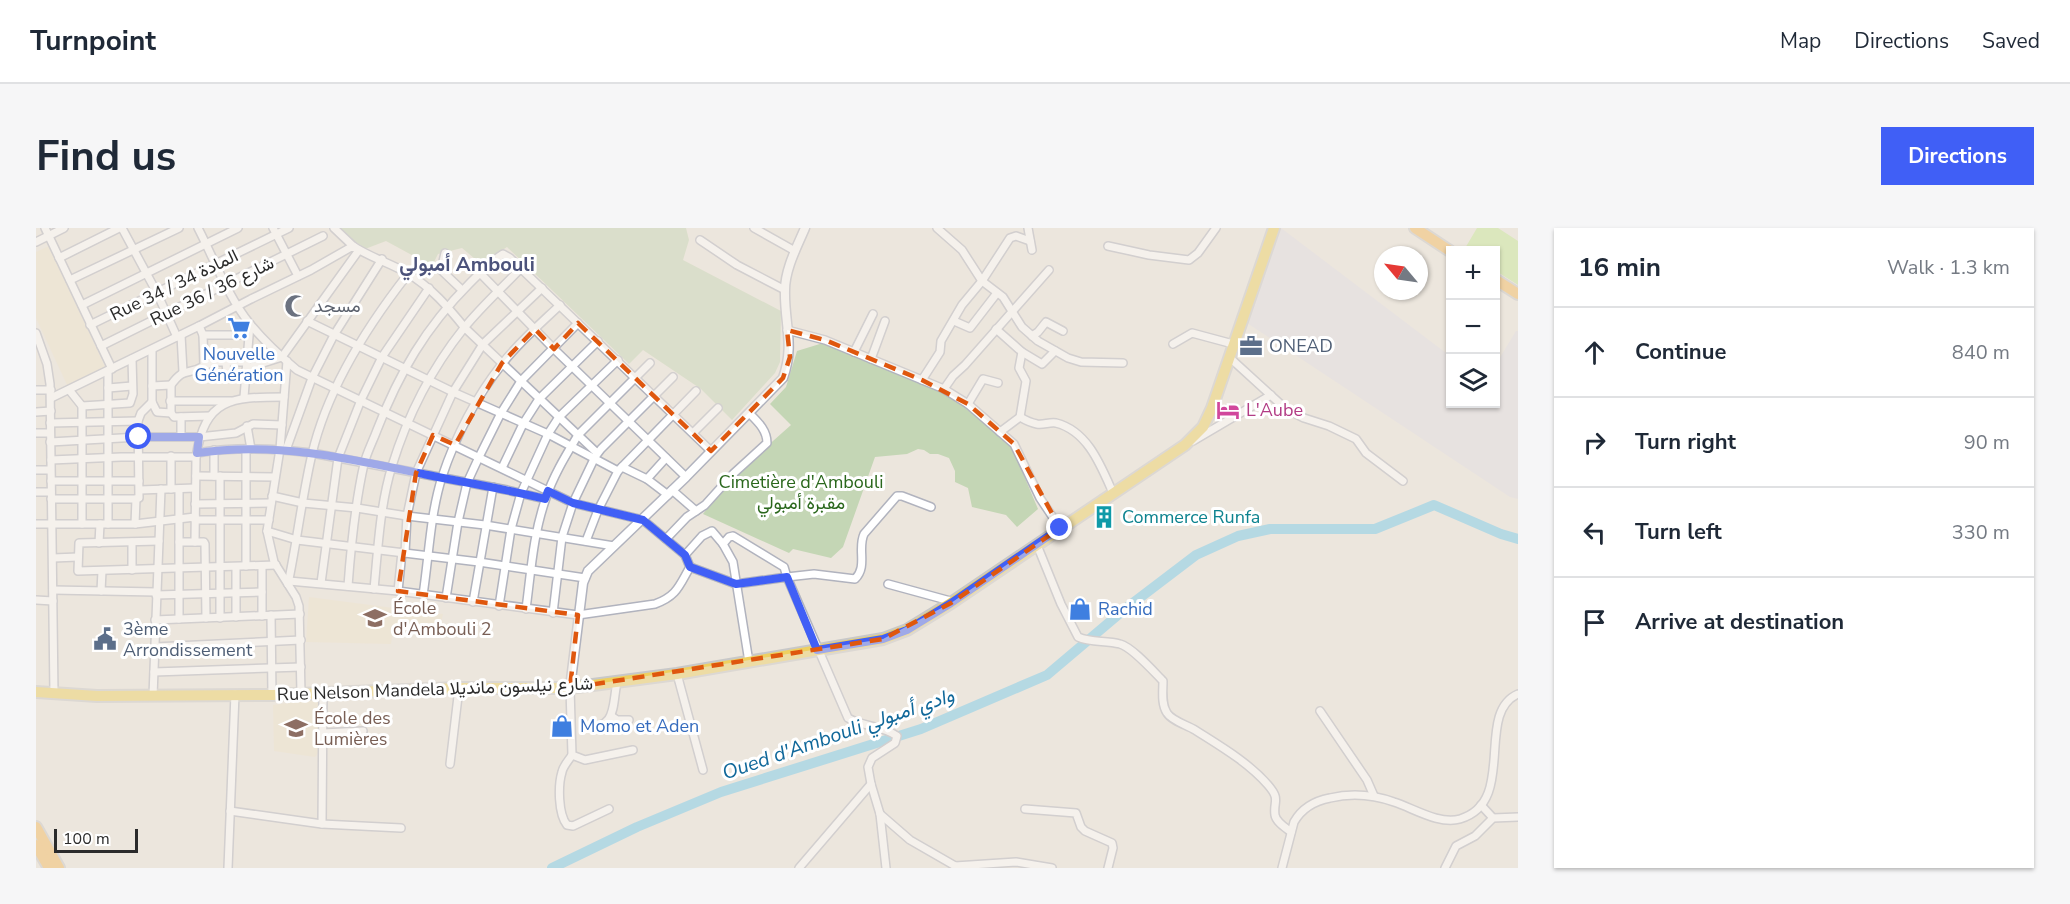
<!DOCTYPE html>
<meta charset="utf-8">
<style>
body{margin:0;font-family:"Nunito Sans",Vazirmatn,sans-serif;background:#f6f6f7;color:#1f2937}
.controls{position:absolute;right:18px;top:18px;display:grid;overflow:hidden;border-radius:0px;box-shadow:0 2px 4px #0004}
.controls button{width:54px;height:54px;display:grid;place-items:center;padding:0;border:0;border-bottom:2px solid #e0e1e3;background:#fff;color:#1f2937;font:30px sans-serif}
.compass{position:absolute;left:1338px;top:18px;width:54px;height:54px;border-radius:50%;background:#fff;box-shadow:0 2px 4px #0004;rotate:299deg}
.scale{position:absolute;left:18px;bottom:15px;width:84px;box-sizing:border-box;padding-left:6px;border:3px solid #2b2b2b;border-top:0;font-size:16px;line-height:21px;white-space:nowrap;color:#2b2b2b;-webkit-text-stroke:4px #fff;paint-order:stroke}
.stop{position:absolute;width:18px;height:18px;margin:-14px;border:4px solid #405ff6;border-radius:50%;background:#fff}
.stop.end{background:#405ff6;border-color:#fff;box-shadow:0 2px 6px #0008}
.list{margin:0;padding:0;list-style:none}
h2{display:flex;justify-content:space-between;align-items:center;height:78px;margin:0;padding:0 24px;font-size:26px}
h2 small{font-size:20px;font-weight:400;color:#747a83}
.list li{display:grid;grid-template-columns:39px 1fr auto;gap:18px;align-items:center;box-sizing:border-box;height:90px;padding:0 24px;border-top:2px solid #e0e1e3}
.list b{display:block;font-size:22px;white-space:nowrap}
.list em{font-size:20px;font-style:normal;color:#747a83}
.icon{flex:none;width:33px;height:33px;fill:none;stroke:currentColor;stroke-width:2;stroke-linecap:round;stroke-linejoin:round}
.map{position:relative;flex:none;width:1482px;height:640px;overflow:hidden;border-radius:0px}
header{display:flex;align-items:center;gap:36px;box-sizing:border-box;height:84px;padding:0 30px;background:#fff;border-bottom:2px solid #e0e1e3}
header strong{font-size:28px}
nav{display:flex;gap:33px;margin-inline-start:auto;font-size:21px}
.intro{display:flex;align-items:center;justify-content:space-between;box-sizing:border-box;height:144px;padding:0 36px}
h1{margin:0;font-size:42px}
.button{padding:15px 27px;border-radius:0px;background:#405ff6;color:#fff;font-size:21px;font-weight:700}
main{display:flex;gap:36px;padding:0 36px}
aside{flex:1;background:#fff;border-radius:0px;box-shadow:0 2px 4px #0004}
.map>svg:first-child{display:block}
</style>
<header>
<strong>Turnpoint</strong>
<nav><a>Map</a><a>Directions</a><a>Saved</a></nav>
</header>
<div class="intro"><h1>Find us</h1><a class="button">Directions</a></div>
<main>
<div class="map">
<svg width="1482" height="640" viewBox="0 0 1482 640">
<rect width="100%" height="100%" fill="#ece6dd"/>
<path fill="#e0dee5" d="M1245,0L1414,128V176H1460V136L1480,103H1482V271L1474,269L1211,95Z"/>
<g fill="#eee4cd">
<path d="M13,18L70,141L32,159L0,90V24Z"/>
<path d="M273,369L388,384L407,386L405,394L384,397L381,403L357,401L355,416L270,414Z"/>
<path d="M282,471V525L279,529L238,523L237,477Z"/>
</g>
<g fill="#c4d6b5">
<path d="M302,0H650L653,12L647,32L745,83L744,134L739,145L696,192L665,161L607,122L593,136L471,19L445,36L426,20L402,26L396,38L350,13L329,21Z"/>
<path d="M787,115L916,169L976,219L1002,281L981,299L970,287L936,279L932,260L919,254V243L913,230L902,226H894L888,222L882,221L871,226L839,229L807,319L795,330L757,321L753,325L667,286L691,254L755,197L734,176L750,159L761,123Z"/>
</g>
<path fill="#c5e997" d="M1441,0H1462L1482,13V57L1460,43V22H1428Z"/>
<g fill="none" stroke-linecap="round" stroke-linejoin="round">
<path stroke="#72caec" stroke-width="10" d="M516,640L601,599L685,564L885,501L1011,447L1089,381L1160,327L1202,308L1234,301H1339L1398,277L1465,306L1482,311"/>
<g stroke="#b1b3be" stroke-width="10">
<g id="minor">
<path d="M9,0L76,141"/>
<path d="M86,0L121,65L141,109"/>
<path d="M162,0C178,31 192,69 214,96C228,113 244,128 261,142L537,275L607,292L649,327L654,339C643,358 641,368 619,376L542,387L362,363L253,353"/>
<path d="M237,0L262,48"/>
<path d="M298,0L317,18"/>
<path d="M718,0L759,23"/>
<path d="M901,0L926,22L946,53L967,69L986,99L1002,113L1032,130L1045,134L1087,135"/>
<path d="M992,0L996,22"/>
<path d="M664,12L701,37L749,62"/>
<path d="M0,14L28,0"/>
<path d="M1072,18L1113,27L1153,32L1162,25L1180,0"/>
<path d="M409,25L405,42L426,62"/>
<path d="M23,30L83,0"/>
<path d="M444,45L518,121L650,249"/>
<path d="M34,52L143,0"/>
<path d="M46,77L202,0"/>
<path d="M271,93L417,164L512,206L582,243"/>
<path d="M918,93L934,100L961,65"/>
<path d="M54,97L253,0"/>
<path d="M163,98L167,107L168,138C151,148 149,138 135,157V185L138,189L174,188"/>
<path d="M960,101L986,124L983,140L990,153L984,189L964,204"/>
<path d="M751,102L789,112L908,161L932,176L978,216L1004,270L1024,300"/>
<path d="M0,105L11,136L14,156L18,466"/>
<path d="M145,107L147,144"/>
<path d="M167,107H211"/>
<path d="M996,108L1002,104L1010,94L1027,103"/>
<path d="M1137,116L1156,105L1197,116"/>
<path d="M65,118L287,8"/>
<path d="M818,124L837,86"/>
<path d="M986,124L1006,136L1019,123"/>
<path d="M1193,129L1250,181L1268,190L1293,198L1320,211L1330,225L1367,253"/>
<path d="M835,131L849,93"/>
<path d="M251,133L244,221L231,303L238,334L260,369L263,378L265,465"/>
<path d="M190,134L191,146L210,148"/>
<path d="M168,138L178,134H211"/>
<path d="M211,140L246,129L323,22"/>
<path d="M886,152L904,124L905,113L926,77L946,53L974,10L980,8L994,13"/>
<path d="M116,158L135,157"/>
<path d="M72,160L96,158"/>
<path d="M908,161L917,148L929,137L1013,42"/>
<path d="M0,162H15"/>
<path d="M34,163L46,178L94,175L97,166L96,131"/>
<path d="M208,169L214,96"/>
<path d="M15,170L163,98L215,71L275,42L317,18C333,29 354,35 371,45C395,59 412,79 429,100L561,225"/>
<path d="M134,173H195"/>
<path d="M116,174L121,184L135,185"/>
<path d="M932,176L947,151L962,155"/>
<path d="M46,178V296"/>
<path d="M0,184L15,183"/>
<path d="M984,189C989,192 996,195 1001,196C1008,197 1013,194 1020,195C1052,203 1065,238 1077,265"/>
<path d="M14,195L102,193"/>
<path d="M211,198L215,221"/>
<path d="M0,205H14"/>
<path d="M657,205L682,180"/>
<path d="M145,209V189"/>
<path d="M1157,213L1235,167"/>
<path d="M14,214L103,209H163L200,205L217,196L246,197"/>
<path d="M178,222V248"/>
<path d="M250,222L276,150L298,107L346,31"/>
<path d="M161,225C199,219 238,220 276,225L471,262L509,271"/>
<path d="M135,228V261"/>
<path d="M15,232L85,229H160C169,170 195,169 248,169"/>
<path d="M586,239L611,251L632,267"/>
<path d="M466,240L487,196L503,171L562,113"/>
<path d="M0,242H14"/>
<path d="M160,248L239,249"/>
<path d="M611,251L630,230"/>
<path d="M15,253H103"/>
<path d="M104,262L159,260"/>
<path d="M636,262L660,283"/>
<path d="M0,264H15"/>
<path d="M236,268L267,275L321,280L371,288L449,297L578,318"/>
<path d="M15,271H100L103,270L102,193L105,185L116,174V122"/>
<path d="M159,276L235,275"/>
<path d="M159,292H233"/>
<path d="M0,296H99L159,289"/>
<path d="M72,296V143"/>
<path d="M99,296L100,271"/>
<path d="M231,303L261,312L443,334L549,350"/>
<path d="M630,311L651,289L669,277L697,246L731,215C731,202 722,194 713,185"/>
<path d="M123,313L43,315L42,343L240,337"/>
<path d="M550,313L562,282L582,243L660,163"/>
<path d="M143,314H168L169,316L170,390"/>
<path d="M159,314L160,229"/>
<path d="M63,315L64,296"/>
<path d="M687,316L693,309L697,308L743,336L748,339L751,349L778,346L819,351C832,338 821,321 828,306L861,268H866L895,279"/>
<path d="M1001,317L1025,376L1042,409C1055,415 1070,412 1084,416C1096,419 1118,444 1127,453C1127,463 1125,476 1131,485C1136,493 1151,497 1159,502C1184,518 1212,534 1232,557C1245,572 1237,573 1239,587C1240,594 1250,600 1255,604"/>
<path d="M369,325L371,288L380,245L417,164L447,116L506,60"/>
<path d="M649,327L666,308L676,303L687,316L697,334L713,434"/>
<path d="M17,330L42,329"/>
<path d="M210,338V221"/>
<path d="M200,339V389"/>
<path d="M226,339V388"/>
<path d="M654,339L700,356L751,349L812,490C827,499 846,497 861,508L859,515L836,530L832,539L835,556L844,586L850,640"/>
<path d="M96,342V314"/>
<path d="M285,355L302,230L325,172L346,129L393,60"/>
<path d="M252,356C261,313 266,269 276,226C291,162 332,97 372,46"/>
<path d="M852,356L918,374"/>
<path d="M312,358C315,317 319,276 328,236C331,224 337,213 341,202C363,145 390,99 433,56C444,45 454,34 467,26L474,30L675,223"/>
<path d="M338,361C342,320 344,277 356,238C371,189 396,140 428,100C445,79 466,60 485,40"/>
<path d="M17,362L120,364"/>
<path d="M65,363L66,343"/>
<path d="M362,363L366,324"/>
<path d="M120,367L226,364"/>
<path d="M387,367C393,328 394,287 406,249C419,210 440,169 466,136C482,115 504,96 524,77"/>
<path d="M410,370L422,294L431,255L443,229L465,185L485,153L542,95"/>
<path d="M0,372L17,373"/>
<path d="M437,374L457,259"/>
<path d="M463,378L475,301L485,265L512,206L523,189L582,132"/>
<path d="M490,381C495,344 497,306 510,270C517,248 530,227 542,207L614,135"/>
<path d="M517,385L526,309L537,275L559,229L565,221L637,149"/>
<path d="M235,387L236,467"/>
<path d="M184,390V248"/>
<path d="M143,391V261"/>
<path d="M119,392L264,386"/>
<path d="M118,419L265,412"/>
<path d="M118,444L265,439"/>
<path d="M641,446L667,542"/>
<path d="M534,460L536,527L549,532L597,522"/>
<path d="M117,468L125,261"/>
<path d="M1284,483L1331,552L1338,568"/>
<path d="M575,488L581,492H593"/>
<path d="M548,499C581,501 576,479 581,454"/>
<path d="M287,505L327,503"/>
<path d="M536,527C533,532 527,538 526,544C522,557 522,586 531,597L537,598L573,581"/>
<path d="M414,536L423,460"/>
<path d="M1445,577L1457,590"/>
<path d="M989,581L1040,585L1045,599L1049,603L1076,615L1077,620L1072,640"/>
<path d="M194,583L286,596L365,600"/>
<path d="M844,586L874,612L921,639"/>
<path d="M286,596L287,464"/>
<path d="M919,638L980,634L1016,640"/>
<path d="M192,640L199,466"/>
<path d="M763,640L835,556"/>
<path d="M1246,640L1258,594C1266,580 1278,573 1294,570C1315,565 1338,567 1358,574C1377,580 1403,597 1424,591C1482,574 1438,485 1482,466"/>
<path d="M1409,640L1420,618L1439,608L1457,590L1482,589"/>
</g>
</g>
<g stroke="#b1b3be" stroke-width="11">
<path id="tertiary" d="M534,460L547,355L552,343L650,249L747,150C759,117 748,95 749,62C749,41 761,19 769,0"/>
</g>
<g stroke="#c8c8c8" stroke-width="14">
<path id="primary" d="M0,464L61,468L236,467L423,460H534L641,446L847,411L871,402L915,375L1149,217L1167,199L1176,180L1238,0"/>
</g>
<g stroke="#c8c8c8" stroke-width="14">
<g id="trunk">
<path d="M1379,0L1414,23"/>
<path d="M1460,52L1482,66"/>
<path d="M0,599L23,640"/>
<path d="M0,617L13,640"/>
</g>
</g>
<use href="#minor" stroke="#fff" stroke-width="7"/>
<use href="#tertiary" stroke="#fff" stroke-width="8"/>
<use href="#primary" stroke="#eed061" stroke-width="10"/>
<use href="#trunk" stroke="#f4ba5e" stroke-width="10"/>
</g>
<g fill="none" stroke-linecap="round" stroke-linejoin="round">
<path stroke="#405ff6" stroke-width="8" d="M103,209H163L161,225C239,213 316,231 392,247C431,255 470,261 509,271L512,263L537,275L607,292L649,327L654,339L700,356L751,349L781,422L847,411L871,402L915,375L1024,300"/>
</g>
<path d="M0 0H1482V640H0ZM542,95L675,223L747,150L754,129L751,102L789,112L886,152L932,176L978,216L1024,300L915,375L847,411L534,460L542,387L362,363L380,245L397,207L419,217L466,135L499,101L518,121Z" fill="#ece6dd" fill-opacity=".55" fill-rule="evenodd"/>
<path fill="none" stroke="#df570e" stroke-width="4.5" stroke-dasharray="12 8" stroke-linejoin="round" d="M542,95L675,223L747,150L754,129L751,102L789,112L886,152L932,176L978,216L1024,300L915,375L847,411L534,460L542,387L362,363L380,245L397,207L419,217L466,135L499,101L518,121Z"/>
<defs>
<g id="mosque-bare" transform="scale(1.8)"><path d="M3.5-4.9A6 6 0 1 0 3.5 4.9A5 5 0 1 1 3.5-4.9Z" fill="#6b7280" stroke="#fff" stroke-width="2.5" paint-order="stroke"/></g>
<g id="supermarket-bare" transform="scale(1.8)"><path d="M-6-5.5h2.5l.6 2H6L4.5 2H-2.5L-4.4-4H-6ZM-1.5 3.2a1.3 1.3 0 1 0 .1 0ZM3 3.2a1.3 1.3 0 1 0 .1 0Z" fill="#3f7fe0" stroke="#fff" stroke-width="2.5" paint-order="stroke"/></g>
<g id="office-bare" transform="scale(1.8)"><path d="M-6-3h4V-5.5h4V-3h4V5H-6ZM-1-4.5V-3h2v-1.5ZM-6 0V1H6V0Z" fill="#5c6f8a" stroke="#fff" stroke-width="2.5" paint-order="stroke"/></g>
<g id="hotel-bare" transform="scale(1.8)"><path d="M-6-4.5h1.5V1H6V5H4.5V3h-9V5H-6ZM-4 0a1.8 1.8 0 1 1 3.6 0ZM.5 0V-2.5h3Q6-2.5 6 0Z" fill="#d1479c" stroke="#fff" stroke-width="2.5" paint-order="stroke"/></g>
<g id="building-bare" transform="scale(1.8)"><path d="M-4-6H4V6H1V3H-1V6H-4ZM-2.5-4.3h1.7v1.8h-1.7ZM.8-4.3h1.7v1.8H.8ZM-2.5-1h1.7V.8h-1.7ZM.8-1h1.7V.8H.8Z" fill="#0f9aa8" stroke="#fff" stroke-width="2.5" paint-order="stroke"/></g>
<g id="shop-bare" transform="scale(1.8)"><path d="M-5-2.5h2.3a2.7 3.5 0 0 1 5.4 0H5L5.5 6h-11ZM-1.5-2.5h3a1.5 2.3 0 0 0-3 0Z" fill="#3f7fe0" stroke="#fff" stroke-width="2.5" paint-order="stroke"/></g>
<g id="school-bare" transform="scale(1.8)"><path d="M0-5L7-2L0 1L-7-2ZM-4 1L0 2.5L4 1V4Q0 6-4 4Z" fill="#8d6e63" stroke="#fff" stroke-width="2.5" paint-order="stroke"/></g>
<g id="civic-bare" transform="scale(1.8)"><path d="M-.6-6.5H3V-4.5H.6V-3L4-1V1h2V6H-6V1h2V-1L-.6-3ZM-1.2 2.5V6h2.4V2.5Z" fill="#5c6f8a" stroke="#fff" stroke-width="2.5" paint-order="stroke"/></g>
</defs>
<g fill-rule="evenodd">
<use href="#mosque-bare" x="260" y="78"/>
<use href="#supermarket-bare" x="203" y="100"/>
<use href="#office-bare" x="1215" y="118"/>
<use href="#hotel-bare" x="1192" y="182"/>
<use href="#building-bare" x="1068" y="289"/>
<use href="#shop-bare" x="1044" y="381"/>
<use href="#school-bare" x="339" y="390"/>
<use href="#civic-bare" x="69" y="411"/>
<use href="#shop-bare" x="526" y="498"/>
<use href="#school-bare" x="260" y="500"/>
</g>
<g text-anchor="middle" dominant-baseline="central" stroke-width="6" stroke-linejoin="round" paint-order="stroke">
<g font-size="18" fill="#2b2b2b" stroke="#fff">
<text transform="translate(138 57) rotate(-26)">Rue 34 / المادة 34</text>
<text transform="translate(176 63) rotate(-26)">Rue 36 / شارع 36</text>
<text transform="translate(399 461) rotate(-2)">Rue Nelson Mandela شارع نيلسون مانديلا</text>
</g>
<g font-size="18" fill="#5b616d" stroke="#fff" text-anchor="start">
<text x="278" y="78">مسجد</text>
</g>
<g font-size="18" fill="#4e5e75" stroke="#fff" text-anchor="start">
<text x="1233" y="118">ONEAD</text>
<text x="87" y="401">3ème<tspan x="87" dy="21">Arrondissement</tspan></text>
</g>
<g font-size="18" fill="#366cbe" stroke="#fff" text-anchor="start">
<text x="203" y="126" text-anchor="middle">Nouvelle<tspan x="203" dy="21">Génération</tspan></text>
<text x="1062" y="381">Rachid</text>
<text x="544" y="498">Momo et Aden</text>
</g>
<g font-size="18" fill="#b23c85" stroke="#fff" text-anchor="start">
<text x="1210" y="182">L'Aube</text>
</g>
<g font-size="18" fill="#2a671c" stroke="#fff">
<text x="765" y="254">Cimetière d'Ambouli<tspan x="765" dy="21">مقبرة أمبولي</tspan></text>
</g>
<g font-size="18" fill="#0d838f" stroke="#fff" text-anchor="start">
<text x="1086" y="289">Commerce Runfa</text>
</g>
<g font-size="18" fill="#785e54" stroke="#fff" text-anchor="start">
<text x="357" y="380">École<tspan x="357" dy="21">d'Ambouli 2</tspan></text>
<text x="278" y="490">École des<tspan x="278" dy="21">Lumières</tspan></text>
</g>
<g font-size="20" font-weight="bold" fill="#4c537b" stroke="#fff">
<text x="431" y="36">أمبولي Ambouli</text>
</g>
<g font-size="20" font-style="italic" fill="#10689a" stroke="#fff">
<text transform="translate(802 506) rotate(-19)">Oued d'Ambouli وادي أمبولي</text>
</g>
</g>
</svg>
<div class="controls">
<button>+</button>
<button>−</button>
<button><svg class="icon" aria-label="layers" viewBox="0 0 24 24"><path d="M12 4l9 5-9 5-9-5zM3 14l9 5 9-5"/></svg></button>
</div>
<svg class="compass" viewBox="-18 -18 36 36"><path d="M0-13l5 13h-10z" fill="#e53935"/><path d="M0 13l5-13h-10z" fill="#747a83"/></svg>
<div class="scale">100 m</div>
<div class="stop" style="left:103px;top:209px"></div>
<div class="stop end" style="left:1024px;top:300px"></div>
</div>
<aside>
<h2>16 min<small>Walk · 1.3 km</small></h2>
<ul class="list">
<li><svg class="icon" aria-label="ahead" viewBox="0 0 24 24"><path d="M12 20V5M6 11l6-6 6 6"/></svg><div><b>Continue</b></div><em>840 m</em></li>
<li><svg class="icon" aria-label="right" viewBox="0 0 24 24"><path d="M7 20v-9h11M14 6l5 5-5 5"/></svg><div><b>Turn right</b></div><em>90 m</em></li>
<li><svg class="icon" aria-label="left" viewBox="0 0 24 24"><path d="M17 20v-9H6M10 6l-5 5 5 5"/></svg><div><b>Turn left</b></div><em>330 m</em></li>
<li><svg class="icon" aria-label="arrive" viewBox="0 0 24 24"><path d="M6 21V4h12l-3 4 3 4H6"/></svg><div><b>Arrive at destination</b></div></li>
</ul>
</aside>
</main>
